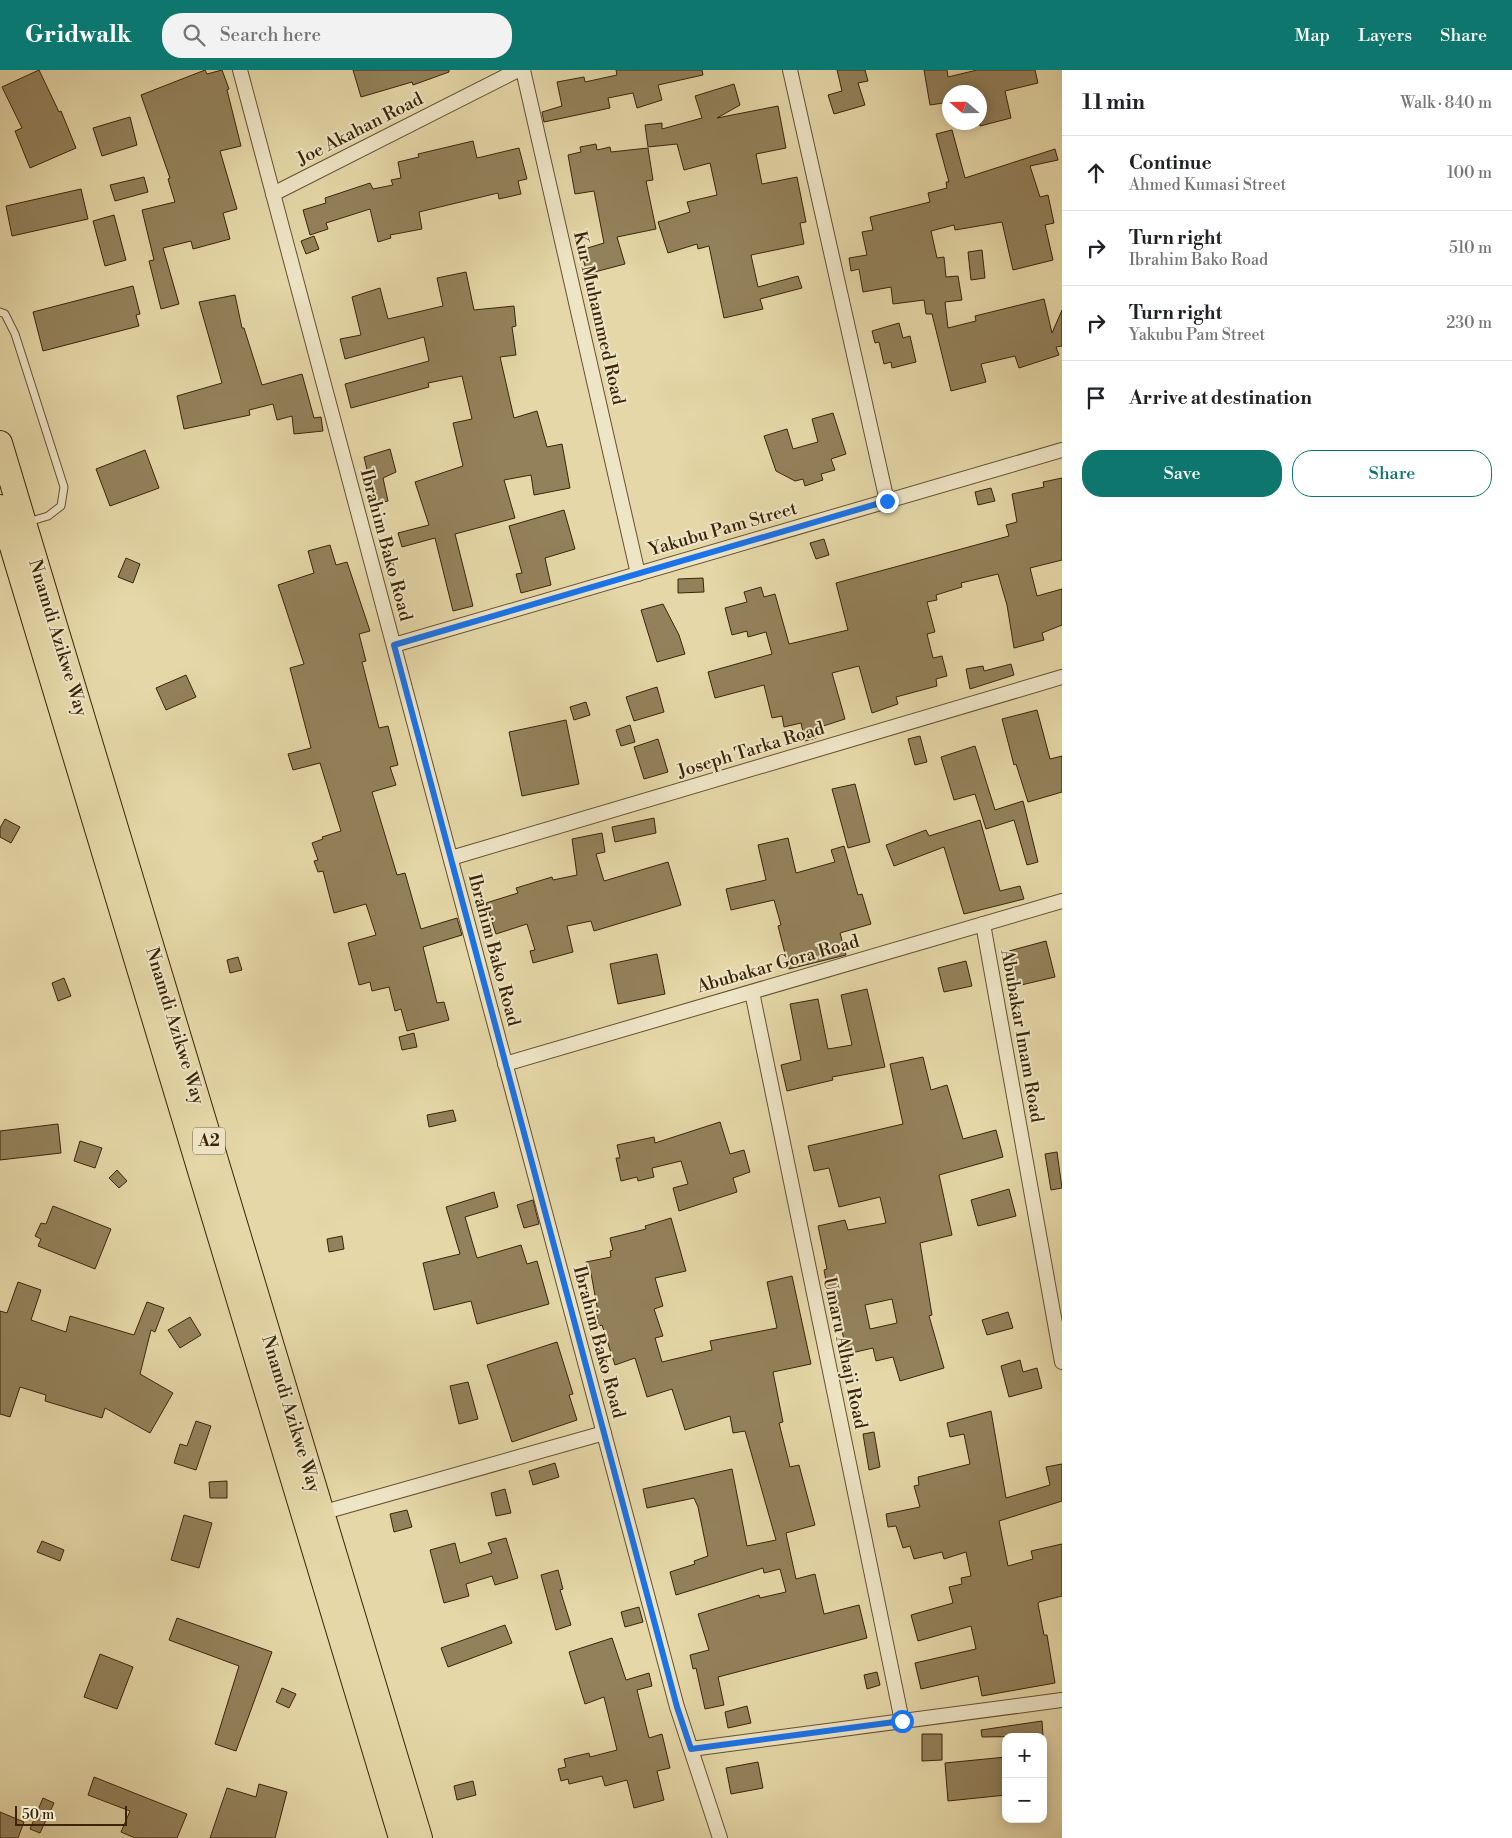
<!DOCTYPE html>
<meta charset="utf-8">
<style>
body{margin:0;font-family:"Libre Bodoni",serif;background:#f2f2f2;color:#202124}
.controls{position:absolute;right:15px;bottom:15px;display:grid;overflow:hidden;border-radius:10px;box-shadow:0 2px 12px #0003}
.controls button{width:45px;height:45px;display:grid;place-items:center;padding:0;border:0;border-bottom:1px solid #e0e0e0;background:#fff;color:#202124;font:25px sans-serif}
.compass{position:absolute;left:942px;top:15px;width:45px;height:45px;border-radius:50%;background:#fff;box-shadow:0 2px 12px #0003;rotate:290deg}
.scale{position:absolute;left:15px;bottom:12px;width:112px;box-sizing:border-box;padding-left:5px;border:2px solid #3b2408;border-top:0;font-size:14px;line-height:18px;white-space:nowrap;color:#3b2408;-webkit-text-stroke:4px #eee5c6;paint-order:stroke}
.stop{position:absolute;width:15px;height:15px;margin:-11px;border:4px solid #1a73e8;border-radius:50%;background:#fff}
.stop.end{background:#1a73e8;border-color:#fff;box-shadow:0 1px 5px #0008}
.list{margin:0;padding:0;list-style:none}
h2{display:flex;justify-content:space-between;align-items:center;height:65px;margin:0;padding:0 20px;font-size:21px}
h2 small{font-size:16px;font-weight:400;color:#757577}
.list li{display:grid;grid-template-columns:32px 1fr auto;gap:15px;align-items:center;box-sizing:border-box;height:75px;padding:0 20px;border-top:1px solid #e0e0e0}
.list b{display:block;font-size:19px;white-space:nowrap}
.list p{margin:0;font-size:16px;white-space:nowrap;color:#757577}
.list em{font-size:16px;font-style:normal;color:#757577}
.actions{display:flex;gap:10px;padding:15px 20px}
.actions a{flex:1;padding:11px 0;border:1px solid #0f766e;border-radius:20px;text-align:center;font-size:18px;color:#0f766e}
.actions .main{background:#0f766e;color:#fff}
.icon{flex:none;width:28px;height:28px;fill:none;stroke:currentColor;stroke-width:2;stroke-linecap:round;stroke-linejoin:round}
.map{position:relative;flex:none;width:1062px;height:1768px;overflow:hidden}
header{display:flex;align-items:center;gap:30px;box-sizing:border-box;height:70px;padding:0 25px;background:#0f766e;color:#fff}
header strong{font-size:24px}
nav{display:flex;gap:28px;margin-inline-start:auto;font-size:18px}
.search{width:350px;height:45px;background:#f2f2f2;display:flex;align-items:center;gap:12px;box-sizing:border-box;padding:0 18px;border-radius:20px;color:#757577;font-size:19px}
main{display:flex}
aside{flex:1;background:#fff}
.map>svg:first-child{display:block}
</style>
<header>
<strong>Gridwalk</strong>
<div class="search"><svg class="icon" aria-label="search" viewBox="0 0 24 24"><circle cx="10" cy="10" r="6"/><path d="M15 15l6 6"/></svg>Search here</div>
<nav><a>Map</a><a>Layers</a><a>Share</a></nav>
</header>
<main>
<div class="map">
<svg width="1062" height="1768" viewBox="0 0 1062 1768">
<rect width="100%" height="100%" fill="#e5d7a7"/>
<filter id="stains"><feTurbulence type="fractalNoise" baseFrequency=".004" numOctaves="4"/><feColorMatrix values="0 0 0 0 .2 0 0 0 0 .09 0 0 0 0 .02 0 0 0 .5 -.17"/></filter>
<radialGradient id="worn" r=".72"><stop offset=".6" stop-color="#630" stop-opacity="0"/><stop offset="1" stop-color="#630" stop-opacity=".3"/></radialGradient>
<g fill="#93815b" stroke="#3b2408" fill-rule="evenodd">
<path d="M39,0L59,42L61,41L76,78L30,98L15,61L22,58L2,17Z"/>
<path d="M205,0L207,4L222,0L229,19L227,20L241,76L220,81L237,139L223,143L230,169L193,179L191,171L163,178L179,234L161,239L149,191L154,190L142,140L175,132L168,109L170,108L141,25Z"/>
<path d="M353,0H449V2L413,15L412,12L361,27Z"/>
<path d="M616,0H702L703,5L658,15L662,30L637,38L633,23L608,28L610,38L544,52L542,42L562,36L557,12L584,7L585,12L617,5Z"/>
<path d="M837,0H865L868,11L858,13L865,35L834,44L828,25L842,21Z"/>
<path d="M924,0H947L948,7L977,0H1035L1038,13L1005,21L1011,48L980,56V22H950V32L930,35Z"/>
<path d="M734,14L740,35L717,48L778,36L786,78L756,84L762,114L797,107L806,152L800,153L804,174L751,185L758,217L798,206L802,218L760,229L763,239L724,248L709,176L698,179L697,174L668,183L658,152L690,142L687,132L717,125L710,93L684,100L677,74L648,77L645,55L662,53V59L702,48L695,26Z"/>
<path d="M130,47L137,75L102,86L93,58Z"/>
<path d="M952,60L965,108L1055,79L1058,90L1030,96L1040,127L1048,125L1054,153L1045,155L1053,190L1013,200L1002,152L955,160L954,155L931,161L937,188L944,187L946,207L958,206L962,230L945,232L948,258L976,251L975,246L1044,229L1052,263L1062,240V276L1056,277L1059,285L1019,298L1015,286L981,294L986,312L951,321L932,244H926L924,230L893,234L891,217L863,222L859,199L851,201L849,188L867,185L862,162L873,160L870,147L930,132L928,123L947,118L946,112H949L936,64Z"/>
<path d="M473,71L477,88L519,78L527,109L518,111L521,124L499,129L498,123L419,142L422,159L390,165L391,168L378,172L370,139L326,153L328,159L310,165L303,140L326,133L325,128L370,113L373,119L393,115L391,110L401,108L398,92L419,87L418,84Z"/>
<path d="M596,74L597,80L610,77L611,82L648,78L653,110L646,111L656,159L617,167L625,194L587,204L581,180L604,173L594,121L575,124L568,85L581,82L580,77Z"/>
<path d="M144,107L148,122L115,131L110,115Z"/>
<path d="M81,119L88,149L12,166L6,136Z"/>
<path d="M114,145L126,190L105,196L93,151Z"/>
<path d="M314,166L319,179L306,184L301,171Z"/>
<path d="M982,180L985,208L971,210L968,182Z"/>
<path d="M466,202L474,240L514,236L516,256L512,257L516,285L500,287L514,348L537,341L547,377L562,374L570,418L534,425L531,405L504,410L515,448L455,464L473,536L453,541L435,468L402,477L398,463L429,455L415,412L463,396L453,353L472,349L462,306L428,313L429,317L351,338L345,314L429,291L424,267L345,289L340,269L361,265L352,227L380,218L388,249L443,236L437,208Z"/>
<path d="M133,216L140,244L136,245L139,256L43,281L33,242Z"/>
<path d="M235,225L242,258H244L262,315L302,304L314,348L321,347L323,361L294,364L292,346L277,350L273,334L249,340L250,345L184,359L177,326L222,313L199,232Z"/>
<path d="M899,253L903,268L910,266L916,292L892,298L891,292L884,294L879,272L875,273L872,261Z"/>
<path d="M833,343L846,384L831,389L835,400L821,404L823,410L805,416L803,409L795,411L776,401L764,366L787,359L793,379L818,372L812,349Z"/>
<path d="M390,379L396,402L383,408L388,431L375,434L364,387Z"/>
<path d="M145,380L159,418L110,436L96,399Z"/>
<path d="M1062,408V490L1030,498L1037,526L1062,519V555L1042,563L1044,570L1014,578L1007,535L998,504L961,513L962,517L936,525L937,530L927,532L935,562L927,564L933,588L942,586L947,606L936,609L937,616L896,627L898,634L872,643L859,596L832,603L845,649L814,659L816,668L805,671L801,653L784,657L782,646L772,648L764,615L715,628L708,602L772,584L766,562L748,567L747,561L732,565L725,538L747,532L744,522L761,517L764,527L775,524L789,574L848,560L836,513L1009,466L1006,455L1017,452L1012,424L1044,417L1043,412Z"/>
<path d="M991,418L995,431L978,435L975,422Z"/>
<path d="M564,440L575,479L545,488L551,515L521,523L516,504L522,503L509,456Z"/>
<path d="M824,469L829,485L816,489L810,473Z"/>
<path d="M330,475L336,495L347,492L370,561L359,564L366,591L362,592L379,658L388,656L398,695L390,697L396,715L372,722L397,805L405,803L421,859L457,848L462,865L423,877L437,933L444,932L449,950L407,961L401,939L395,941L389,917L372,921L370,912L359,915L348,873L376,865L366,834L334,843L323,801L318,802L314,791L318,790L312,773L323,769L322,767L341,761L320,693L293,700L288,684L311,678L290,598L304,594L278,515L314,503L308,481Z"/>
<path d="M126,488L140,494L133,513L118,507Z"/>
<path d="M703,508L704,522L678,523V509Z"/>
<path d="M663,534L679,565L685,584L657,592L641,540Z"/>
<path d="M1011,594L1014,605L970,619L966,599L983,596L984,601Z"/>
<path d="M186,605L196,627L166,640L156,618Z"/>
<path d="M657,617L664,642L634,651L626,627Z"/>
<path d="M586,632L590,645L574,650L570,637Z"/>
<path d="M1037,640L1050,689L1062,686V722L1028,732L1016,694L1014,695L1002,649Z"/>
<path d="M566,650L579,714L522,726L509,662Z"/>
<path d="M630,655L635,672L621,676L616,660Z"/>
<path d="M920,666L927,692L915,695L908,669Z"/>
<path d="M658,669L668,702L644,709L634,677Z"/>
<path d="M975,676L995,740L1023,731L1038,792L1027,795L1014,750L986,759L975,724L954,730L941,687Z"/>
<path d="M855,714L870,772L848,778L832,719Z"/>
<path d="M654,748L656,763L615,772L612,757Z"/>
<path d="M5,749L20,757L11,773L0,767V758Z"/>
<path d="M980,750L1000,821L1020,816L1024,829L964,844L944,777L894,796L886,775L926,760L929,766Z"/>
<path d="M602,763L605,782L596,784L604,811L668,792L681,835L594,861L591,851L567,856L573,882L533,893L530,881L535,880L527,854L496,864L486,833L518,823L516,818L552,807L553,810L577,805L572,769Z"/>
<path d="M788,768L796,803L835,792L831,780L844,776L858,825L862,824L871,854L840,863L846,885L789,899L778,856L781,855L774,830L731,840L726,819L766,810L758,775Z"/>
<path d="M1046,871L1055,907L1017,916L1009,881Z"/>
<path d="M657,884L665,924L618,934L610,894Z"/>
<path d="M238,887L242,900L230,903L227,890Z"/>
<path d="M966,891L972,916L944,922L938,898Z"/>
<path d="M64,908L71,926L58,931L52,913Z"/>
<path d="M867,919L885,997L832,1007L833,1010L787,1021L781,995L801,990L790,934L818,929L828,979L852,975L841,925Z"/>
<path d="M414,963L417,977L402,980L399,967Z"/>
<path d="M923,987L931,1020L947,1015L963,1069L996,1060L1003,1087L939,1105L952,1165L920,1173L932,1245L929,1246L944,1298L900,1311L893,1287L876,1291L873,1278L847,1284L837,1237L831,1238L824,1200L827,1199L818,1156L845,1150L848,1160L886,1153L880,1127L839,1137L829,1098L814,1101L808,1076L903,1054L890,994ZM892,1229L897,1253L870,1259L865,1235Z"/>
<path d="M453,1040L456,1051L429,1057L427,1045Z"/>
<path d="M720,1052L730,1084L744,1080L750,1102L733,1108L737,1122L679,1141L673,1118L688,1114L681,1091L652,1098L654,1107L638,1111L637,1107L621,1111L616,1088H620L617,1075L654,1067L655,1073Z"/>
<path d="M58,1054L61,1083L0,1090V1061Z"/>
<path d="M80,1071L102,1078L95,1098L74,1091Z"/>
<path d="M1057,1082L1062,1118L1051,1120L1045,1084Z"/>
<path d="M117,1100L127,1111L119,1118L109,1108Z"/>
<path d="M1009,1119L1016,1146L978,1156L971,1130Z"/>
<path d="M494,1122L498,1137L465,1147L477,1188L521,1175L527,1194L537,1191L549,1234L477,1254L471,1231L434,1240L423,1193L460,1184L446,1137Z"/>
<path d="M533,1130L539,1154L524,1158L517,1135Z"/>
<path d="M53,1136L111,1159L95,1199L38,1176L41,1169L35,1166L41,1153L46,1154Z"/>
<path d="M671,1148L686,1201L655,1208L663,1236L654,1239L663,1266L655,1268L662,1292L712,1280L710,1271L777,1258L767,1212L792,1206L811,1294L773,1302L783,1352L779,1353L790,1397L799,1395L815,1455L786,1463L787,1468L796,1509L815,1504L824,1544L859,1535L867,1568L718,1607L724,1635L705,1639L696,1598L693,1599L690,1585L709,1580L698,1544L759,1525L760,1528L786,1522L780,1499L764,1503L763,1498L676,1525L670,1502L695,1494L694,1491L708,1486L698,1437L694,1428L647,1438L643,1419L732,1399L747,1476L776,1470L745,1361L733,1363L730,1346L685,1360L672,1319L647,1327L635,1288L615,1295L602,1255L599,1256L596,1242H598L591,1203L588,1204L586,1192L611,1187L610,1181L613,1180L610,1168L646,1159L645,1156Z"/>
<path d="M342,1166L344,1179L329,1182L327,1169Z"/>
<path d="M18,1212L41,1220L31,1250L66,1262L70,1246L134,1265L147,1232L164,1238L155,1262L151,1260L140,1304L173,1323L150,1363L105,1338L102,1348L45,1331L46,1325L20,1317L10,1347L0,1344V1241L7,1243Z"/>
<path d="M1008,1242L1013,1258L987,1265L982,1250Z"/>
<path d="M190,1247L201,1265L180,1278L168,1260Z"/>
<path d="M557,1272L573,1324L569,1325L577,1350L512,1372L487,1295Z"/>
<path d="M1020,1290L1023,1302L1037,1298L1042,1318L1009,1327L1001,1296Z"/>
<path d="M468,1312L478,1349L459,1354L450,1316Z"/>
<path d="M991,1341L1006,1428L1050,1415L1046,1397L1062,1394V1431L999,1451L1008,1496L1033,1489L1031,1481L1062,1474V1526L1039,1532L1038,1534L1044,1565H1047L1055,1613L982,1626L978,1606L921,1619L915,1593L976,1579L971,1556L918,1571L911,1545L953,1533L949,1517L962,1514L961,1508L971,1506L966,1482L944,1489L942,1482L914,1489L910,1476L903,1478L896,1456L888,1457L886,1444L920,1437L914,1416L919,1415L918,1407L970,1394L964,1364L950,1367L947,1353Z"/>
<path d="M196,1351L211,1356L196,1400L174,1393L180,1374L187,1376Z"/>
<path d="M874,1362L880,1397L869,1400L863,1364Z"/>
<path d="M555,1393L559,1407L533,1415L529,1401Z"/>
<path d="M227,1411V1428H210L209,1412Z"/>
<path d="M505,1419L511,1443L496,1446L491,1423Z"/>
<path d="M407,1440L412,1457L394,1462L390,1444Z"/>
<path d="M184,1445L212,1453L199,1498L171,1490Z"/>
<path d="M506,1468L518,1508L495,1515L492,1506L466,1514L469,1526L444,1533L430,1480L455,1473L460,1493L492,1483L488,1473Z"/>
<path d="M42,1471L64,1480L60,1491L37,1482Z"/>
<path d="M558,1500L563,1519L560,1520L571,1555L556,1560L541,1505Z"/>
<path d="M639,1537L643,1552L625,1557L621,1542Z"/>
<path d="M177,1548L272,1582L236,1681L215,1674L239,1596L169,1570Z"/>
<path d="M505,1555L512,1573L448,1597L441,1578Z"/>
<path d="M612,1568L626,1610L649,1603L652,1616L637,1620L649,1668L662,1664L670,1698L657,1701L664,1730L634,1738L627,1710L605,1716L602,1706L569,1714L568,1709L561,1711L558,1699L566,1697L564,1689L589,1683L590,1687L617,1680L604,1627L585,1634L569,1582Z"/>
<path d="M100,1584L133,1597L117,1639L84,1627Z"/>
<path d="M877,1602L880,1615L867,1619L864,1605Z"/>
<path d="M282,1618L296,1624L289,1638L276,1632Z"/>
<path d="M747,1636L751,1653L728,1658L725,1642Z"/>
<path d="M1042,1651L1043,1666L982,1667L981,1660Z"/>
<path d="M922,1664H942V1690L922,1691Z"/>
<path d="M1006,1687V1725L948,1731L945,1693Z"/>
<path d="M758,1692L763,1718L731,1724L726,1698Z"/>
<path d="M94,1707L187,1744L177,1768H135L121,1762L130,1741L88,1725Z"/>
<path d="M473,1711L476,1725L457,1730L454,1716Z"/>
<path d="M259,1714L287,1722L275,1768H210L227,1718L256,1727Z"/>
<path d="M43,1728L54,1733L40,1763L30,1759Z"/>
<path d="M0,1742L24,1752L18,1768H0Z"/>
</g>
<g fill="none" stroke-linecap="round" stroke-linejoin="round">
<g stroke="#665130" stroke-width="9">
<path id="service" d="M0,242L5,244L15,264L64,417L61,436L48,446L28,452"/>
</g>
<g stroke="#665130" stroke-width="16">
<g id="minor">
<path d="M240,0L677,1637L720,1768"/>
<path d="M523,0L638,504"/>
<path d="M790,0L887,431"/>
<path d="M273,124L518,0"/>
<path d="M394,575L1062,380"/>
<path d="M451,788L1062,607"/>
<path d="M983,854L1062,1292"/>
<path d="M752,922L902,1651"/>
<path d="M505,994L1062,831"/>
<path d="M321,1443L604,1363"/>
<path d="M691,1679L1062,1630"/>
</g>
</g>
<g stroke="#3b2408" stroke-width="26">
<g id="trunk">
<path d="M0,373L420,1768"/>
<path d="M0,437L401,1768"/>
</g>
</g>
<use href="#service" stroke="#eee5c6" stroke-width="7"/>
<use href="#minor" stroke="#eee5c6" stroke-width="14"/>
<use href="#trunk" stroke="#e5d7a7" stroke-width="24"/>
</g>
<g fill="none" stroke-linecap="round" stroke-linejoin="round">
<path stroke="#1a73e8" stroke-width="6" d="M887,431L394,575L677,1637L691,1679L902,1651"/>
</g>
<g text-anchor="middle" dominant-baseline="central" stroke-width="4" stroke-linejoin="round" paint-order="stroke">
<rect fill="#eee5c6" stroke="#715e41" stroke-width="1" x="193" y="1057.5" width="32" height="27" rx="4"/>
<g font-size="16" font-weight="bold" fill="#3b2408">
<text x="209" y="1071">A2</text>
</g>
<g font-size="18" fill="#3b2408" stroke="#eee5c6">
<text transform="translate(360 59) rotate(-27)">Joe Akahan Road</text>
<text transform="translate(599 248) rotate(77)">Kur Muhammed Road</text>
<text transform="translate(723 459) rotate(-16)">Yakubu Pam Street</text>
<text transform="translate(386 475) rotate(75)">Ibrahim Bako Road</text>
<text transform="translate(58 568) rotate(73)">Nnamdi Azikwe Way</text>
<text transform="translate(751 680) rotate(-17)">Joseph Tarka Road</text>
<text transform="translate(494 880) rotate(75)">Ibrahim Bako Road</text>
<text transform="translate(778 894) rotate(-16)">Abubakar Gora Road</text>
<text transform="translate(175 956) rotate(73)">Nnamdi Azikwe Way</text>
<text transform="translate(1022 966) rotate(80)">Abubakar Imam Road</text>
<text transform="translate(599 1272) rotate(75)">Ibrahim Bako Road</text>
<text transform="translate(845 1283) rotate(78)">Umaru Alhaji Road</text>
<text transform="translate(291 1344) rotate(73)">Nnamdi Azikwe Way</text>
</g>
</g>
<rect width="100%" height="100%" filter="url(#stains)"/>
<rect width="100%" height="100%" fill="url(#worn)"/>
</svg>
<div class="controls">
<button>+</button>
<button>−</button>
</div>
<svg class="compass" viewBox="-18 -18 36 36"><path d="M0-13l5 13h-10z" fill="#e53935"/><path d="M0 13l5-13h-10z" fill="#757577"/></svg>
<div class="scale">50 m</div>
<div class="stop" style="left:902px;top:1651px"></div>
<div class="stop end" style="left:887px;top:431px"></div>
</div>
<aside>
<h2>11 min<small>Walk · 840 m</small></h2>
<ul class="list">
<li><svg class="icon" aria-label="ahead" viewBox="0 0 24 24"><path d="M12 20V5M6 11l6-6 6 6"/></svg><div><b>Continue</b><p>Ahmed Kumasi Street</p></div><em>100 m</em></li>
<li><svg class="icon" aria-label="right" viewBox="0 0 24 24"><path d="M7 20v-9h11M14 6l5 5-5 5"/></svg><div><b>Turn right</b><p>Ibrahim Bako Road</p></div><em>510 m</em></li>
<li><svg class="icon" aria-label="right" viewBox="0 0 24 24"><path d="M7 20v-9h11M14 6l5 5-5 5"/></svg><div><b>Turn right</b><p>Yakubu Pam Street</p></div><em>230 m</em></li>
<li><svg class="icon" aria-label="arrive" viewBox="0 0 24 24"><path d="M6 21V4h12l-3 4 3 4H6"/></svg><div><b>Arrive at destination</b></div></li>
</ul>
<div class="actions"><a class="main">Save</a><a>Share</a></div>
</aside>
</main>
